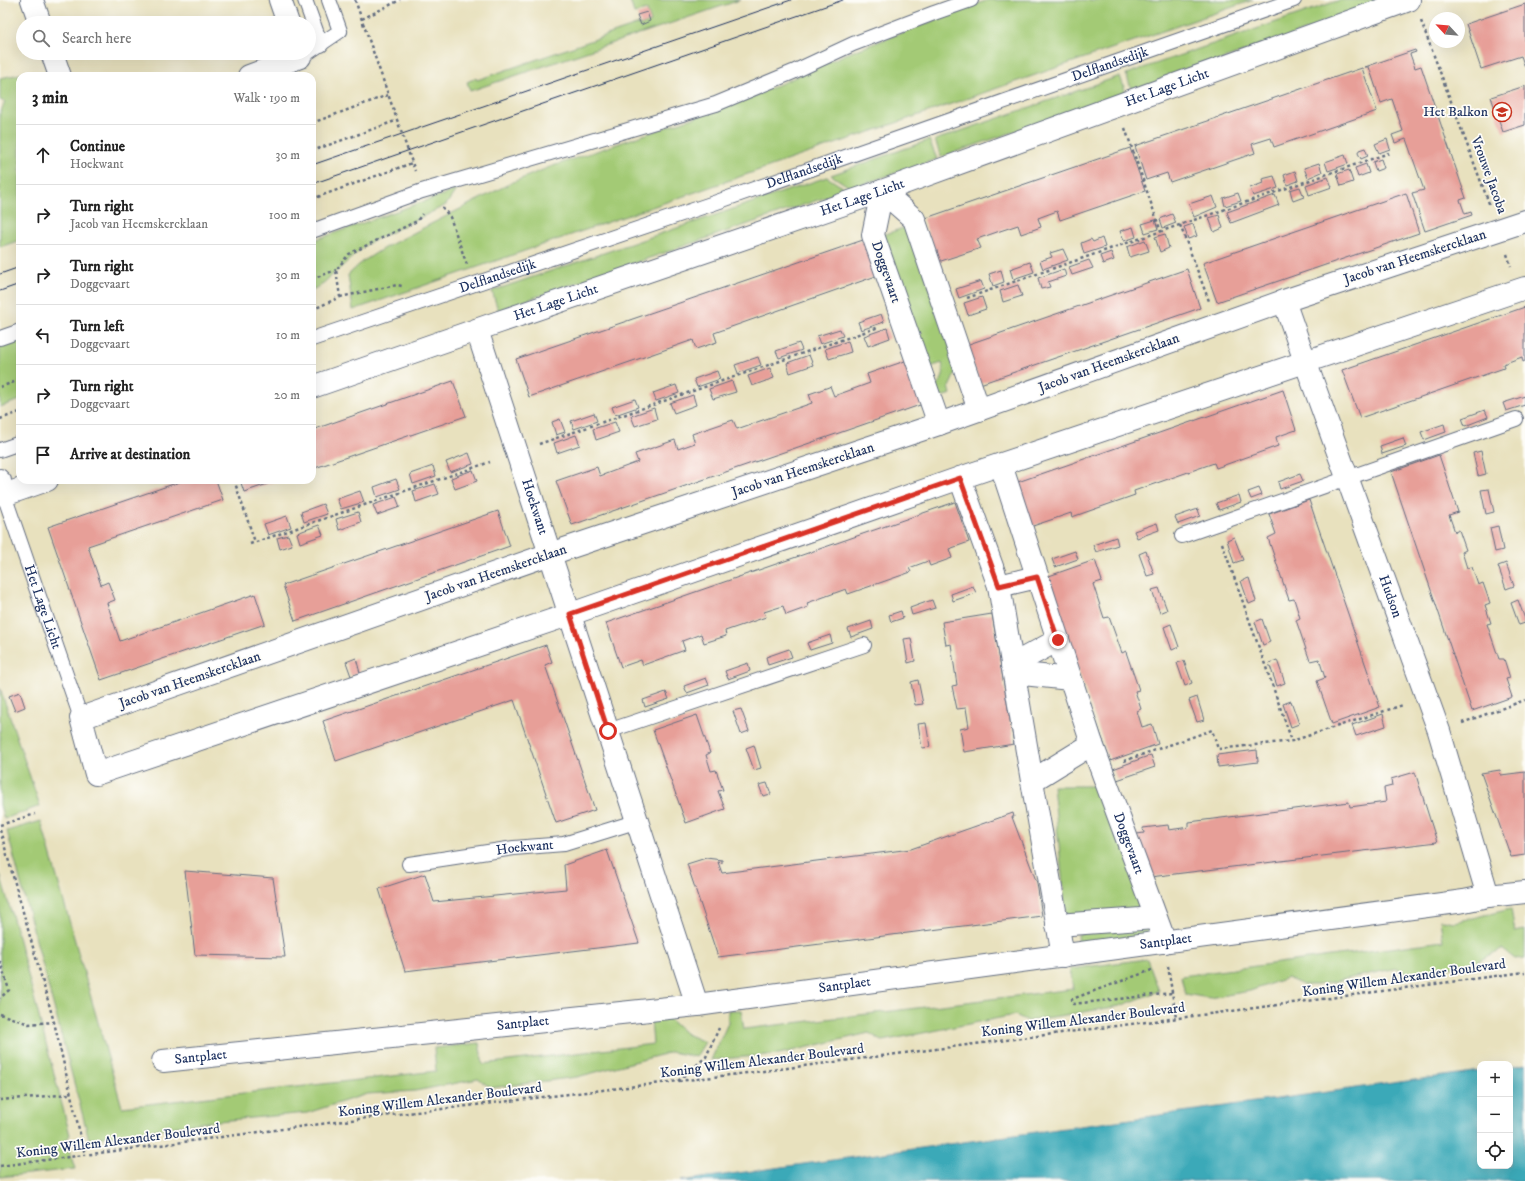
<!DOCTYPE html>
<meta charset="utf-8">
<style>
body{margin:0;font-family:"IM FELL DW Pica",serif;background:#f2f2f2;color:#222}
.controls{position:absolute;right:12px;bottom:12px;display:grid;overflow:hidden;border-radius:8px;box-shadow:0 4px 16px #0002}
.controls button{width:36px;height:36px;display:grid;place-items:center;padding:0;border:0;border-bottom:1px solid #e0e0e0;background:#fff;color:#222;font:20px sans-serif}
.compass{position:absolute;left:1429px;top:12px;width:36px;height:36px;border-radius:50%;background:#fff;box-shadow:0 4px 16px #0002;rotate:296deg}
.stop{position:absolute;width:12px;height:12px;margin:-9px;border:3px solid #d93025;border-radius:50%;background:#fff}
.stop.end{background:#d93025;border-color:#fff;box-shadow:0 1px 4px #0008}
.list{margin:0;padding:0;list-style:none}
h2{display:flex;justify-content:space-between;align-items:center;height:52px;margin:0;padding:0 16px;font-size:17px}
h2 small{font-size:13px;font-weight:400;color:#767676}
.list li{display:grid;grid-template-columns:26px 1fr auto;gap:12px;align-items:center;box-sizing:border-box;height:60px;padding:0 16px;border-top:1px solid #e0e0e0}
.list b{display:block;font-size:15px;white-space:nowrap}
.list p{margin:0;font-size:13px;white-space:nowrap;color:#767676}
.list em{font-size:13px;font-style:normal;color:#767676}
.icon{flex:none;width:22px;height:22px;fill:none;stroke:currentColor;stroke-width:2;stroke-linecap:round;stroke-linejoin:round}
.map{position:relative;flex:none;width:1525px;height:1181px;overflow:hidden}
.search{position:absolute;background:#fff;box-shadow:0 4px 16px #0002;left:16px;top:16px;width:300px;height:44px;display:flex;align-items:center;gap:10px;box-sizing:border-box;padding:0 14px;border-radius:22px;color:#767676;font-size:15px}
.panel{position:absolute;background:#fff;box-shadow:0 4px 16px #0002;left:16px;top:72px;width:300px;height:412px;border-radius:12px}
.map>svg:first-child{display:block}
</style>
<div class="map">
<svg width="1525" height="1181" viewBox="0 0 1525 1181">
<rect width="100%" height="100%" fill="#fdfcf7"/>
<filter id="ink" filterUnits="userSpaceOnUse"><feTurbulence type="fractalNoise" baseFrequency=".025" numOctaves="2"/><feDisplacementMap in="SourceGraphic" scale="8" xChannelSelector="R" yChannelSelector="G"/><feConvolveMatrix kernelMatrix="1 2 1 2 8 2 1 2 1" color-interpolation-filters="sRGB"/></filter>
<filter id="wash" filterUnits="userSpaceOnUse"><feTurbulence type="fractalNoise" baseFrequency=".012" numOctaves="4" result="noise"/><feDisplacementMap in="SourceGraphic" scale="16" xChannelSelector="R" yChannelSelector="G"/><feGaussianBlur stdDeviation="0.9" result="paint"/><feColorMatrix in="noise" values="0 0 0 0 0 0 0 0 0 0 0 0 0 0 0 0 0 1.4 0 .05"/><feComposite in="paint" operator="in"/></filter>
<g filter="url(#wash)">
<rect width="100%" height="100%" fill="#e8e1be"/>
<g fill="#a3ca74" stroke="#5f7c69">
<path d="M630,0H740L470,91L467,82L476,78L477,80L639,24L640,26L651,22L647,10L634,13Z"/>
<path d="M988,0H1253L353,310L348,275L362,262L384,248L511,183L550,167L745,100L846,54Z"/>
<path d="M1340,0H1393L1132,91L1126,74Z"/>
<path d="M31,72L32,76H20V240L0,247V113L5,102L0,100V78Z"/>
<path d="M1120,76L1126,93L941,157L935,140Z"/>
<path d="M929,140L937,159L851,188L831,175Z"/>
<path d="M827,177L847,190L498,310L492,291Z"/>
<path d="M456,190L446,205L367,244L320,286L312,290V241Z"/>
<path d="M909,226L959,372L955,374L949,387L951,394L937,398L934,388C943,382 945,373 942,363L927,368L880,236Z"/>
<path d="M20,338V400L0,407V344Z"/>
<path d="M0,688L40,806L4,819L0,805Z"/>
<path d="M1053,786H1105L1148,911L1066,915Z"/>
<path d="M41,821L122,1107L436,1071L434,1048L479,1043L483,1064L653,1044L651,1020L668,1018L686,1034L705,1042L696,1057L672,1052L577,1077L491,1088L478,1079L415,1091L367,1094L307,1113L207,1122L89,1139L7,831Z"/>
<path d="M0,874L16,929L70,1135L66,1140L75,1169L0,1177Z"/>
<path d="M1511,909L1515,932L1525,930V958L1515,959L1502,949L1476,962L1427,971L1406,974L1397,968L1318,985H1303L1287,978L1250,991L1209,998L1185,994L1181,976L1443,941L1440,920L1455,922Z"/>
<path d="M1153,925L1155,933L1079,946L1078,934Z"/>
<path d="M1147,959L1159,991L1120,1006L1028,1021L1015,1015L882,1041L869,1033L779,1054L711,1060L728,1023V1010H741L744,1029L1073,989L1070,969Z"/>
</g>
<path fill="#3aa9b8" stroke="#2a6c8b" d="M1525,1064V1181H680L1480,1071V1166H1510V1067Z"/>
<g id="blocks">
<g fill="#e79f98">
<path d="M1525,4V67L1521,56L1481,69L1466,24Z"/>
<path d="M647,12L650,21L641,25L637,15Z"/>
<path d="M1415,50L1416,52L1410,54L1415,68L1421,66L1466,198L1460,200L1465,214L1471,212L1472,215L1425,231L1412,193L1424,190L1406,139L1395,143L1392,135L1403,131L1392,99L1381,103L1369,67H1365Z"/>
<path d="M1362,68L1377,111L1274,147L1271,138L1252,144L1255,153L1170,182L1167,173L1146,180L1135,146Z"/>
<path d="M1525,86V125L1503,132L1491,97Z"/>
<path d="M1387,139L1390,149L1379,153L1375,144Z"/>
<path d="M1130,148L1145,191L1060,220L1057,211L1038,218L1041,227L1021,234L1018,225L997,232L977,239L981,248L938,262L923,219Z"/>
<path d="M1365,148L1368,156L1361,159L1358,153L1359,150Z"/>
<path d="M1345,155L1348,164L1328,171L1325,162Z"/>
<path d="M1381,159L1384,168L1376,171L1373,162Z"/>
<path d="M1319,163L1322,172L1308,178L1304,168Z"/>
<path d="M1366,164L1369,173L1358,177L1355,168Z"/>
<path d="M1349,170L1353,182L1341,186L1337,174Z"/>
<path d="M1295,171L1298,181L1287,185L1284,175Z"/>
<path d="M1274,176L1278,188L1253,196L1250,188L1263,183L1262,179Z"/>
<path d="M1328,177L1332,187L1309,195L1306,185Z"/>
<path d="M1300,187L1304,197L1293,201L1290,190Z"/>
<path d="M1238,193L1241,201L1225,206L1223,198Z"/>
<path d="M1406,193L1419,233L1217,302L1203,263Z"/>
<path d="M1275,195L1279,205L1231,223L1227,212Z"/>
<path d="M1213,196L1217,207L1194,217L1189,204Z"/>
<path d="M1172,214L1176,223L1163,228L1160,219Z"/>
<path d="M1219,215L1223,228L1214,232L1209,218Z"/>
<path d="M1155,220L1158,229L1145,233L1142,224Z"/>
<path d="M1193,224L1197,236L1188,239L1184,227Z"/>
<path d="M1133,227L1136,237L1124,241L1120,231Z"/>
<path d="M1165,234L1169,248L1160,252L1155,237Z"/>
<path d="M1102,238L1105,247L1084,254L1081,243L1091,239L1093,242Z"/>
<path d="M866,239L879,275L714,333L717,342L696,349L693,340L529,397L516,359Z"/>
<path d="M1145,240L1149,251L1130,257L1127,247Z"/>
<path d="M1063,249L1068,260L1043,269L1040,261L1052,257L1050,253Z"/>
<path d="M1111,252L1114,260L1103,264L1100,256Z"/>
<path d="M1089,260L1093,268L1072,275L1069,267Z"/>
<path d="M1030,262L1034,272L1013,279L1010,269Z"/>
<path d="M1064,269L1066,276L1048,282L1050,287L1041,289L1038,278Z"/>
<path d="M1187,269L1200,308L980,384L966,345Z"/>
<path d="M1001,270L1004,282L993,286L989,274Z"/>
<path d="M981,281L984,289L959,298L956,289Z"/>
<path d="M1018,285L1022,296L1003,302L1000,291Z"/>
<path d="M982,297L986,309L968,315L964,303Z"/>
<path d="M1525,307V361L1523,362L1522,357L1503,364L1504,368L1360,418L1342,370Z"/>
<path d="M881,314L884,322L861,330L858,322Z"/>
<path d="M887,328L890,338L868,346L864,336Z"/>
<path d="M840,329L843,336L820,344L817,336Z"/>
<path d="M848,341L851,352L829,359L825,349Z"/>
<path d="M799,343L802,350L779,358L776,351Z"/>
<path d="M809,355L813,365L790,373L787,363Z"/>
<path d="M758,357L761,365L738,373L735,365Z"/>
<path d="M908,360L923,404L572,525L556,481L597,467L600,476L638,462L635,454L675,440L678,449L695,443L692,434L733,420L737,429L812,403L809,394L829,387L830,386L834,396L870,383L867,374Z"/>
<path d="M770,368L774,378L752,386L748,376Z"/>
<path d="M717,371L720,379L697,387L694,379Z"/>
<path d="M453,381L466,416L312,469V430Z"/>
<path d="M732,381L736,392L713,399L709,389Z"/>
<path d="M676,385L679,393L656,401L653,393Z"/>
<path d="M1283,390L1296,430L1276,437L1278,446L1216,468L1214,463L1134,491L1135,495L1072,517L1071,513L1030,527L1015,483Z"/>
<path d="M693,395L696,405L674,413L670,403Z"/>
<path d="M1525,396V405L1506,411L1503,403Z"/>
<path d="M635,399L638,407L615,415L612,407Z"/>
<path d="M654,408L657,419L635,426L631,416Z"/>
<path d="M1485,410L1488,417L1465,426L1462,418Z"/>
<path d="M594,413L597,421L574,429L571,421Z"/>
<path d="M560,419L565,432L556,435L552,422Z"/>
<path d="M615,422L619,432L596,440L593,429Z"/>
<path d="M1444,424L1446,432L1424,440L1421,432Z"/>
<path d="M576,435L580,445L557,453L554,443Z"/>
<path d="M1403,438L1406,446L1382,454L1380,446Z"/>
<path d="M1481,451L1486,474L1478,476L1473,453Z"/>
<path d="M469,453L473,464L450,472L446,462Z"/>
<path d="M1439,455L1458,512L1449,515L1455,532L1459,530L1466,550L1462,552L1467,568L1472,567L1478,585L1483,583L1490,603L1485,605L1491,623L1487,624L1499,659H1504L1510,678L1506,679L1512,697L1472,711L1391,472Z"/>
<path d="M433,466L436,476L413,484L410,474Z"/>
<path d="M473,470L477,481L455,489L451,478Z"/>
<path d="M1300,474L1303,481L1280,489L1278,482Z"/>
<path d="M396,479L400,489L377,497L374,487Z"/>
<path d="M185,480H216L223,500L88,546L101,585L108,582L115,600L107,603L120,641L255,594L265,624L101,680L48,527Z"/>
<path d="M240,480H279L244,492Z"/>
<path d="M435,484L439,494L416,502L413,491Z"/>
<path d="M1259,488L1262,495L1251,499L1248,492Z"/>
<path d="M1489,489L1494,512L1486,514L1481,490Z"/>
<path d="M360,491L364,502L341,509L337,499Z"/>
<path d="M1239,495L1241,502L1219,510L1216,503Z"/>
<path d="M396,497L400,507L377,515L373,505Z"/>
<path d="M1309,500L1380,707L1332,724L1317,681L1325,678L1319,659L1310,661L1296,620L1300,618L1294,599L1289,600L1268,538L1276,534L1269,514Z"/>
<path d="M955,502L969,542L949,549L952,558L930,566L928,561L909,568L911,572L848,594L846,589L807,603L808,607L786,615L783,606L764,612L766,617L725,631L726,636L704,643L701,634L682,641L685,650L643,665L641,660L621,667L606,623Z"/>
<path d="M323,504L327,514L304,522L301,512Z"/>
<path d="M1198,509L1200,516L1178,524L1175,517Z"/>
<path d="M498,511L510,546L295,621L283,585Z"/>
<path d="M358,512L361,522L339,530L336,519Z"/>
<path d="M287,516L291,527L268,535L264,524Z"/>
<path d="M1157,523L1159,530L1137,538L1134,531Z"/>
<path d="M319,525L323,535L300,543L297,533Z"/>
<path d="M1498,526L1503,550L1495,552L1490,528Z"/>
<path d="M288,535L292,545L280,549L277,538Z"/>
<path d="M1116,537L1118,545L1096,552L1093,545Z"/>
<path d="M1234,537L1243,560L1234,563L1227,540Z"/>
<path d="M1075,551L1078,559L1055,567L1052,559Z"/>
<path d="M1146,551L1154,574L1147,576L1139,554Z"/>
<path d="M1095,560L1102,581L1093,584L1104,618L1109,617L1122,653L1126,651V652L1139,690L1135,691L1141,709L1137,711L1142,727L1152,724L1158,744L1110,761L1046,577Z"/>
<path d="M1506,563L1514,586L1506,589L1498,566Z"/>
<path d="M1249,578L1256,601L1249,604L1241,581Z"/>
<path d="M973,586L976,593L953,601L951,594Z"/>
<path d="M1159,588L1167,610L1160,613L1152,590Z"/>
<path d="M932,600L935,608L912,615L910,608Z"/>
<path d="M1518,600L1525,619V623L1519,625L1511,603Z"/>
<path d="M901,611L903,618L891,622L889,615Z"/>
<path d="M992,614L1014,744L964,752L960,729L969,727L966,708L957,709L952,686L957,685L951,644L946,645L942,622Z"/>
<path d="M1262,619L1270,642L1263,645L1255,622Z"/>
<path d="M871,621L873,629L851,637L848,629Z"/>
<path d="M1171,624L1179,647L1172,650L1164,627Z"/>
<path d="M830,635L832,643L810,650L807,643Z"/>
<path d="M911,638L915,661L908,663L904,639Z"/>
<path d="M546,645L552,662L545,665L595,810L556,823L514,700L336,761L323,721Z"/>
<path d="M789,649L792,657L768,665L766,657Z"/>
<path d="M356,658L360,673L351,676L346,662Z"/>
<path d="M1277,660L1285,683L1277,686L1269,663Z"/>
<path d="M1184,661L1192,683L1185,686L1177,663Z"/>
<path d="M748,663L750,671L728,679L725,671Z"/>
<path d="M706,678L709,685L687,693L684,686Z"/>
<path d="M918,680L923,704L915,705L911,682Z"/>
<path d="M20,692L25,707L15,711L9,696Z"/>
<path d="M666,692L669,699L645,707L643,700Z"/>
<path d="M1197,697L1204,720L1197,722L1189,700Z"/>
<path d="M1291,701L1299,724L1291,727L1283,704Z"/>
<path d="M741,709L749,731L741,734L733,711Z"/>
<path d="M1383,714L1386,726L1356,736L1352,725Z"/>
<path d="M697,715L710,753L706,755L711,771L716,770L723,790L718,791L725,809L686,823L653,730Z"/>
<path d="M926,723L930,747L922,748L918,724Z"/>
<path d="M754,745L761,768L754,770L746,748Z"/>
<path d="M1257,750L1258,762L1218,767L1217,755Z"/>
<path d="M1151,755L1155,767L1117,780L1113,769Z"/>
<path d="M1500,770L1501,775L1525,772V855L1511,857L1481,773Z"/>
<path d="M1415,772L1437,842L1150,877L1137,834L1144,833L1143,828L1168,825L1169,830L1189,827V822L1326,805L1349,802L1350,807L1386,802L1384,788L1392,786L1391,779Z"/>
<path d="M767,783L771,794L763,796L759,785Z"/>
<path d="M1013,813L1014,817H1012L1037,883L1042,916L718,957L687,864L706,858L722,860V863L718,862L722,873L911,849Z"/>
<path d="M607,850L639,943L405,971L379,889L425,874L434,902L566,889L564,865Z"/>
<path d="M185,871L273,878L285,957L195,955Z"/>
</g>
</g>
</g>
<g filter="url(#ink)">
<use href="#blocks" fill-opacity="0" stroke="#636d80" stroke-width="1"/>
<g fill="none" stroke-linecap="round" stroke-linejoin="round">
<g stroke="#636d80" stroke-width="16">
<g id="lane">
<path d="M305,0L321,45"/>
<path d="M309,52L340,31L329,0"/>
<path d="M312,231L422,191L716,104L793,72L853,44L934,13L971,0"/>
<path d="M0,338L20,331"/>
<path id="s1" d="M312,339L714,203L1294,0"/>
<path d="M0,450L20,443"/>
<path id="s2" d="M0,476L4,480V495L81,718"/>
<path d="M1182,536L1516,419"/>
<path d="M608,731L864,645"/>
<path id="s3" d="M409,864L514,848L564,844L638,821"/>
</g>
</g>
<g stroke="#636d80" stroke-width="24">
<g id="street">
<path d="M32,0L40,23"/>
<path d="M280,0L288,23"/>
<path d="M52,53L60,76"/>
<path d="M249,76L300,57L298,53"/>
<path d="M1525,221L1284,301L939,424L550,554L81,718L96,774L571,614L960,478L1525,288"/>
<path id="s4" d="M1284,301L1305,361L1439,731L1488,896"/>
<path id="s5" d="M477,330L697,1005"/>
<path id="s6" d="M312,387L499,322L882,191L1409,0"/>
<path d="M939,424L873,235L882,191L914,219L979,410"/>
<path d="M960,478L999,586L1032,781L1092,744L1001,465"/>
<path d="M4,495L47,480"/>
<path d="M999,586L1037,577"/>
<path d="M1012,665L1058,640"/>
<path d="M1014,673L1070,679"/>
<path id="s7" d="M1092,744L1165,942"/>
<path d="M1032,781L1063,956"/>
<path d="M1057,925L1155,918"/>
<path id="s8" d="M163,1061L697,1005L1464,901L1488,896L1525,892"/>
</g>
</g>
<g stroke="#636d80" stroke-width="2.5" stroke-dasharray="3 3" stroke-linecap="butt">
<path d="M355,0L415,171"/>
<path d="M362,19L400,0"/>
<path d="M1421,21L1490,206"/>
<path d="M312,123L388,95"/>
<path d="M1125,128L1161,232"/>
<path d="M312,151L398,120"/>
<path d="M312,199L412,163"/>
<path d="M442,207L450,217L467,265"/>
<path d="M1180,225L1209,301"/>
<path d="M1507,254L1511,266"/>
<path d="M312,279L336,270"/>
<path d="M340,297L397,285L402,286"/>
<path d="M967,298L1389,153"/>
<path d="M312,310L340,297L336,270L349,254L417,221L422,214"/>
<path d="M0,387L20,380"/>
<path d="M0,419L20,412"/>
<path d="M539,444L879,327"/>
<path d="M234,480L255,542"/>
<path d="M1222,543L1292,741"/>
<path d="M250,544L490,462"/>
<path d="M1462,723L1525,700"/>
<path d="M1124,761L1212,730L1218,749L1292,741L1403,705"/>
<path d="M0,825L35,814"/>
<path d="M0,830L54,1022L85,1155"/>
<path d="M0,961L9,990L0,998"/>
<path d="M1168,966L1176,1018"/>
<path d="M1152,970L1072,999L1073,1004L1172,993"/>
<path d="M0,1014L29,1024L54,1022"/>
<path d="M678,1081L706,1057L719,1028"/>
<path d="M0,1100L70,1094"/>
<path d="M0,1166L374,1117L772,1070L1217,1013L1525,972"/>
</g>
<use href="#lane" stroke="#fff" stroke-width="14"/>
<use href="#street" stroke="#fff" stroke-width="22"/>
<g stroke="#1b2f5e" stroke-width="1">
<path d="M312,165L791,0"/>
<path d="M312,184L843,0"/>
<path d="M0,274L20,267"/>
<path d="M0,291L20,284"/>
</g>
</g>
</g>
<g fill="none" stroke-linecap="round" stroke-linejoin="round" filter="url(#ink)">
<path stroke="#d93025" stroke-width="5" d="M608,731L570,614L960,478L999,586L1037,577L1058,640"/>
</g>
<defs>
<g id="school-ring" transform="scale(1)"><circle r="9.5" fill="#fdfcf7" stroke="#c8321e" stroke-width="1.5"/><path d="M0-5L7-2L0 1L-7-2ZM-4 1L0 2.5L4 1V4Q0 6-4 4Z" fill="#c8321e"/></g>
</defs>
<g fill-rule="evenodd">
<use href="#school-ring" x="1502" y="112"/>
</g>
<g text-anchor="middle" dominant-baseline="central" stroke-width="3.5" stroke-linejoin="round" paint-order="stroke">
<g font-size="14" fill="#1b2f5e" stroke="#fdfcf7">
<text stroke="none"><textPath href="#s1" startOffset="844">Delflandsedijk</textPath></text>
<text stroke="none"><textPath href="#s6" startOffset="906">Het Lage Licht</textPath></text>
<text stroke="none"><textPath href="#s1" startOffset="520">Delflandsedijk</textPath></text>
<text transform="translate(1489 175) rotate(70)">Vrouwe Jacoba</text>
<text stroke="none"><textPath href="#s6" startOffset="582">Het Lage Licht</textPath></text>
<text transform="translate(1415 257) rotate(-18)">Jacob van Heemskercklaan</text>
<text transform="translate(886 272) rotate(71)">Doggevaart</text>
<text stroke="none"><textPath href="#s1" startOffset="196">Delflandsedijk</textPath></text>
<text stroke="none"><textPath href="#s6" startOffset="258">Het Lage Licht</textPath></text>
<text transform="translate(1109 363) rotate(-20)">Jacob van Heemskercklaan</text>
<text transform="translate(803 470) rotate(-18)">Jacob van Heemskercklaan</text>
<text stroke="none"><textPath href="#s5" startOffset="186">Hoekwant</textPath></text>
<text transform="translate(496 573) rotate(-19)">Jacob van Heemskercklaan</text>
<text stroke="none"><textPath href="#s4" startOffset="314">Hudson</textPath></text>
<text stroke="none"><textPath href="#s2" startOffset="139">Het Lage Licht</textPath></text>
<text transform="translate(190 680) rotate(-19)">Jacob van Heemskercklaan</text>
<text stroke="none"><textPath href="#s7" startOffset="106">Doggevaart</textPath></text>
<text stroke="none"><textPath href="#s3" startOffset="117">Hoekwant</textPath></text>
<text stroke="none"><textPath href="#s8" startOffset="1010">Santplaet</textPath></text>
<text transform="translate(1404 978) rotate(-8)">Koning Willem Alexander Boulevard</text>
<text stroke="none"><textPath href="#s8" startOffset="686">Santplaet</textPath></text>
<text transform="translate(1083 1020) rotate(-7)">Koning Willem Alexander Boulevard</text>
<text stroke="none"><textPath href="#s8" startOffset="362">Santplaet</textPath></text>
<text stroke="none"><textPath href="#s8" startOffset="38">Santplaet</textPath></text>
<text transform="translate(762 1061) rotate(-7)">Koning Willem Alexander Boulevard</text>
<text transform="translate(440 1100) rotate(-7)">Koning Willem Alexander Boulevard</text>
<text transform="translate(118 1141) rotate(-7)">Koning Willem Alexander Boulevard</text>
</g>
<g font-size="14" fill="#1b2f5e" stroke="#fdfcf7" text-anchor="end">
<text x="1488" y="112">Het Balkon</text>
</g>
</g>
</svg>
<div class="controls">
<button>+</button>
<button>−</button>
<button><svg class="icon" aria-label="locate" viewBox="0 0 24 24"><circle cx="12" cy="12" r="6"/><path d="M12 2v4M12 18v4M2 12h4M18 12h4"/></svg></button>
</div>
<svg class="compass" viewBox="-18 -18 36 36"><path d="M0-13l5 13h-10z" fill="#e53935"/><path d="M0 13l5-13h-10z" fill="#767676"/></svg>
<div class="stop" style="left:608px;top:731px"></div>
<div class="stop end" style="left:1058px;top:640px"></div>
<div class="search"><svg class="icon" aria-label="search" viewBox="0 0 24 24"><circle cx="10" cy="10" r="6"/><path d="M15 15l6 6"/></svg>Search here</div>
<section class="panel">
<h2>3 min<small>Walk · 190 m</small></h2>
<ul class="list">
<li><svg class="icon" aria-label="ahead" viewBox="0 0 24 24"><path d="M12 20V5M6 11l6-6 6 6"/></svg><div><b>Continue</b><p>Hoekwant</p></div><em>30 m</em></li>
<li><svg class="icon" aria-label="right" viewBox="0 0 24 24"><path d="M7 20v-9h11M14 6l5 5-5 5"/></svg><div><b>Turn right</b><p>Jacob van Heemskercklaan</p></div><em>100 m</em></li>
<li><svg class="icon" aria-label="right" viewBox="0 0 24 24"><path d="M7 20v-9h11M14 6l5 5-5 5"/></svg><div><b>Turn right</b><p>Doggevaart</p></div><em>30 m</em></li>
<li><svg class="icon" aria-label="left" viewBox="0 0 24 24"><path d="M17 20v-9H6M10 6l-5 5 5 5"/></svg><div><b>Turn left</b><p>Doggevaart</p></div><em>10 m</em></li>
<li><svg class="icon" aria-label="right" viewBox="0 0 24 24"><path d="M7 20v-9h11M14 6l5 5-5 5"/></svg><div><b>Turn right</b><p>Doggevaart</p></div><em>20 m</em></li>
<li><svg class="icon" aria-label="arrive" viewBox="0 0 24 24"><path d="M6 21V4h12l-3 4 3 4H6"/></svg><div><b>Arrive at destination</b></div></li>
</ul>
</section>
</div>
